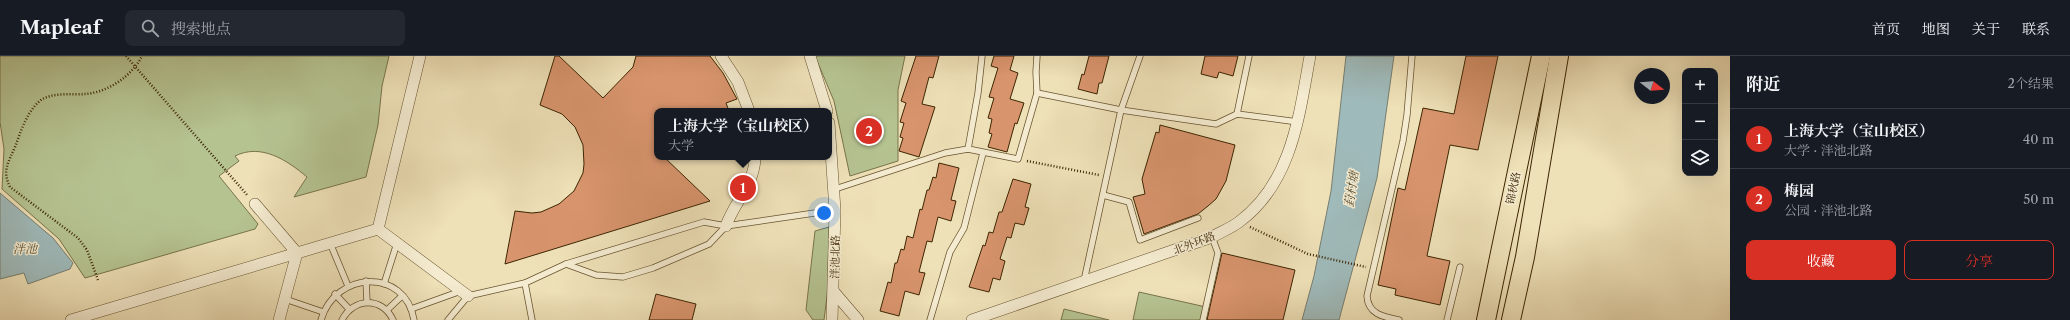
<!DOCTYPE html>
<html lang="zh">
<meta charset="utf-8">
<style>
body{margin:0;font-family:"Libre Caslon Text","Noto Serif SC",serif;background:#242831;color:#f1f3f6}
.controls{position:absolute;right:12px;top:12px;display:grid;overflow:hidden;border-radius:8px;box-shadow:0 4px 16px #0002}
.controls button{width:36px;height:36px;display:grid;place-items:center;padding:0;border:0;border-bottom:1px solid #363941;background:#171b24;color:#f1f3f6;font:20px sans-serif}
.compass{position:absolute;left:1634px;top:12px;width:36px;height:36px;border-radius:50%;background:#171b24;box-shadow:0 4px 16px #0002;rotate:107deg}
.you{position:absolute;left:824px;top:157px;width:14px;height:14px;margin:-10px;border:3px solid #fff;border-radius:50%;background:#1a73e8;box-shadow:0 0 0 6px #1a73e833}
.badge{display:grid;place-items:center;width:26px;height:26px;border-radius:50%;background:#d93025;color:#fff;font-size:13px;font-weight:700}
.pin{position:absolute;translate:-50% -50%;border:2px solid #fff;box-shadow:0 1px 4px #0006}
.popup{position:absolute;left:654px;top:52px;width:178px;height:52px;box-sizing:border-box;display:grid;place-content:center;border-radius:8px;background:#171b24;filter:drop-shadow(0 1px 3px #0005);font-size:13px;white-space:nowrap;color:#9ea1a6}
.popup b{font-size:15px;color:#f1f3f6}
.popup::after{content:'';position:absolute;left:50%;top:100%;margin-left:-8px;border:8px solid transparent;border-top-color:#171b24}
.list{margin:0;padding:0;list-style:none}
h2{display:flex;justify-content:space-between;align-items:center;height:52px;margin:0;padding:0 16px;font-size:17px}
h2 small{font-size:13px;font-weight:400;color:#9ea1a6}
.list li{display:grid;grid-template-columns:26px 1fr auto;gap:12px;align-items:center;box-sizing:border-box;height:60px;padding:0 16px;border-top:1px solid #363941}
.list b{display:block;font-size:15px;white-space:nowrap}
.list p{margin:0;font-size:13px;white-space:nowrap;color:#9ea1a6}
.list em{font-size:13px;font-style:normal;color:#9ea1a6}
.actions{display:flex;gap:8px;padding:12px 16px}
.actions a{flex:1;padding:9px 0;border:1px solid #d93025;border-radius:8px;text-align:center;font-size:14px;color:#d93025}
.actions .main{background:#d93025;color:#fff}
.icon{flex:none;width:22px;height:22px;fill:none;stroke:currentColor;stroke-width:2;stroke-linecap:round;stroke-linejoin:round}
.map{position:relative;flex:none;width:1730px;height:264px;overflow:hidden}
header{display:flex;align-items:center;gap:24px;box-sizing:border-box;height:56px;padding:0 20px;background:#171b24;border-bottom:1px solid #363941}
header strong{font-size:19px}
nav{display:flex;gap:22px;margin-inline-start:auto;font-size:14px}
.search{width:280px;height:36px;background:#242831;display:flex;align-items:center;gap:10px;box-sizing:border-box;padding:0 14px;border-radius:8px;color:#9ea1a6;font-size:15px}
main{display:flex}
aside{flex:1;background:#171b24}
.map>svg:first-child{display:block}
</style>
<header>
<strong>Mapleaf</strong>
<div class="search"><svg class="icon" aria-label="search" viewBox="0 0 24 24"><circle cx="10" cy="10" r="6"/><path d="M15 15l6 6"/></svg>搜索地点</div>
<nav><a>首页</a><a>地图</a><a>关于</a><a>联系</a></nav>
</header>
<main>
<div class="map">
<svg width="1730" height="264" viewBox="0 0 1730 264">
<rect width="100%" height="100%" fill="#eee0b7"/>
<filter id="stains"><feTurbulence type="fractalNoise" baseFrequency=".005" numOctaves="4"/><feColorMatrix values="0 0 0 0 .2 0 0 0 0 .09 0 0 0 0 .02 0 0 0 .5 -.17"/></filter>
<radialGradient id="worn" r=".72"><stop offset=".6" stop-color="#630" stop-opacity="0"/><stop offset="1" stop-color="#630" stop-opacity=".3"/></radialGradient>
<g fill="#b5c391" stroke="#78744a">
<path d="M0,0H389L382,30L378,69L366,121L294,141L307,121C287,104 261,87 235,100L239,105L219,120L258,168L255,173L85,222L59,183L2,133L4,93L0,66Z"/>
<path d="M815,0H905L898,34V105L850,120L834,45Z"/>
<path d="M829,171L828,232L824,264H813L806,254L815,175Z"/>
<path d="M1139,236L1206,251L1203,264H1133Z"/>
<path d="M1064,253L1109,264H1061Z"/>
</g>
<g fill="#9fbaba" stroke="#777e70">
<path d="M1346,0H1394L1377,122L1339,264H1302L1314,220L1331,135Z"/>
<path d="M0,137L53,182L73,207L70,213L28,228L24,217L0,223Z"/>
</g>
<g fill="#d8946d" stroke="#3c2502">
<path d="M555,0H559L603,42L633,11L636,0H710L723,17L737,43L726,47L729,55H657V101H664L710,145L505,208L515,155L532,157L541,156L559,148L574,135L583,117L584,108L583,89L575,71L562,58L540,49Z"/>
<path d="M916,0H939L933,22L929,21L922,48L935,51L919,101L899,95L903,82L900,81L904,67L900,66L906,47L901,45Z"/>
<path d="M994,0H1014L1010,14L1018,17L1010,43L1024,47L1017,68L1015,67L1007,96L988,91L992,78L989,77L992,63L988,62L994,42L989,41L998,12L991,10Z"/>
<path d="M1089,0H1109L1102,27H1099L1097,38L1078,33L1082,18L1084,19Z"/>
<path d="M1205,0H1238L1233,20L1219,16L1217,22L1201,18Z"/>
<path d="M1466,0H1498L1478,94L1450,89L1427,200L1450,205L1440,249L1395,239L1396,233L1378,229L1398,132L1405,134L1423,52L1454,58Z"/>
<path d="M1160,69L1235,89L1226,125L1216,143L1208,150L1198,158L1144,178L1133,141L1145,138L1142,123L1156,76L1159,77Z"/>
<path d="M939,107L959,112L951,144L956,145L951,165L938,161L932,186L927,185L919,216L925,217L919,239L905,235L899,260L880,255L888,226L891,227L895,207H897L901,193L904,194L907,180L913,182L920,153L922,154L927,134H929L933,121L936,122Z"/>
<path d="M1013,123L1031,128L1025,151L1029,152L1024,169L1015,167L1011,182L1007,181L1000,203L1005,205L1000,224L993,222L989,236L969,231L983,189L985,190L989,176L993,177L999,156H1002Z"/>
<path d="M1222,197L1295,214L1283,264H1207Z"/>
<path d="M656,238L696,248L692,264H649Z"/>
</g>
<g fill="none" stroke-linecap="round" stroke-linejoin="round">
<g stroke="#68542f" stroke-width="7">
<g id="lane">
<path d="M1037,37L1121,54L1216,68L1237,58L1298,66"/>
<path d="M1237,58L1249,0"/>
<path d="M968,93L978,37L982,0"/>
<path d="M835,133L945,97L968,93L1018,103L1037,37L1036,16L1037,0"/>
<path d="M1103,139L1129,146L1140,184L1198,162"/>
<path d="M330,187L348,230"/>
<path d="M566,208L596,219L623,221L653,212L709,188L726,170"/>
<path d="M366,225L367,246"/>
<path d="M1084,225L1121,54L1140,0"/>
<path d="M525,227L532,264"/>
<path d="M384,228L397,187"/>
<path d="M335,238L349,253"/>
<path d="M285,243L323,256"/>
<path d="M411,253L461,235"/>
<path d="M387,254L402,240"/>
<path d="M321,264C335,215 405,211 414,264"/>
<path d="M342,264C353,242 382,240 393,264"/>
<path d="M448,264L468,240L525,227L566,208L704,166L726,170L835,154"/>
<path d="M930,264L950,196L964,172L983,97"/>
<path d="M1203,264L1218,197L1212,181"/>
<path d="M1399,264C1383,261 1368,258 1367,240L1403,85L1407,59L1412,0"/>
<path d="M1447,264L1460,211"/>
</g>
</g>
<g stroke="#68542f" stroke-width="12">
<g id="street">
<path d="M721,0L738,26L749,55"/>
<path d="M810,0L827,55"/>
<path d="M829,67L835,154L832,264"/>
<path d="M255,148L297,197L279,264"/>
<path d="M726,170C734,146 755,128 755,101"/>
<path d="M378,173L468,240"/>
<path d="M834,236L858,264"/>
<path d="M71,264L378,173L420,0"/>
<path d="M972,264L1212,181C1221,176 1231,172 1239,166C1292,127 1299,60 1310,0"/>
</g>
</g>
<g stroke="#3c2502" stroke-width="20">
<g id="primary">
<path d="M1486,264L1541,0"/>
<path d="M1511,264L1525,201L1559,0"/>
</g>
</g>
<g stroke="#3c2502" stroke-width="2.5" stroke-dasharray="1 2" stroke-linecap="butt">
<path d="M126,0L248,140"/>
<path d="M1027,105L1099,119"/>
<path d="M1250,171L1308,198L1366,211"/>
<path d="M98,224L87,194L78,182L10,131C2,115 8,107 15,91C21,75 27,55 41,44C53,36 72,39 86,38C108,36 132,20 142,0"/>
</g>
<use href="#lane" stroke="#f4ebd0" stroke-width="5.5"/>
<use href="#street" stroke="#f4ebd0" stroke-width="11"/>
<use href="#primary" stroke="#eee0b7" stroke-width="18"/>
</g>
<g text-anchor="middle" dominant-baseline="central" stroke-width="3" stroke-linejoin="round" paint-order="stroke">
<g font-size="11" fill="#3c2502" stroke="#f4ebd0">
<text transform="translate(1513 132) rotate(-78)">锦秋路</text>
<text transform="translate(1194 187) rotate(-21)">北外环路</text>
<text transform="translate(835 201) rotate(-89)">泮池北路</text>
</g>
<g font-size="12" font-style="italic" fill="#5a5239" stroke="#f4ebd0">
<text transform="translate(1351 133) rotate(-81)">葑村塘</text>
<text x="25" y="192">泮池</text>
</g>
</g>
<rect width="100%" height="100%" filter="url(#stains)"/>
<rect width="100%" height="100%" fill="url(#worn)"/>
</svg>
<div class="controls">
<button>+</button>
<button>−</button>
<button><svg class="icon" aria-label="layers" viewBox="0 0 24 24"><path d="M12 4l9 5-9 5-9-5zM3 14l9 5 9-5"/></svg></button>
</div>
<svg class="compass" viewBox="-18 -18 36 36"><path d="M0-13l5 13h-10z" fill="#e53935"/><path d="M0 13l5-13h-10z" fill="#9ea1a6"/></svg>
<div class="you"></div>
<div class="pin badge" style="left:743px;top:132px">1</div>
<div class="popup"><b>上海大学（宝山校区）</b>大学</div>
<div class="pin badge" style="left:869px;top:75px">2</div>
</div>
<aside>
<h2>附近<small>2个结果</small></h2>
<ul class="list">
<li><span class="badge">1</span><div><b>上海大学（宝山校区）</b><p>大学 · 泮池北路</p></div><em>40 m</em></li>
<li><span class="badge">2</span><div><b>梅园</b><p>公园 · 泮池北路</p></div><em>50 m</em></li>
</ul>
<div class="actions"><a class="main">收藏</a><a>分享</a></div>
</aside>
</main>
